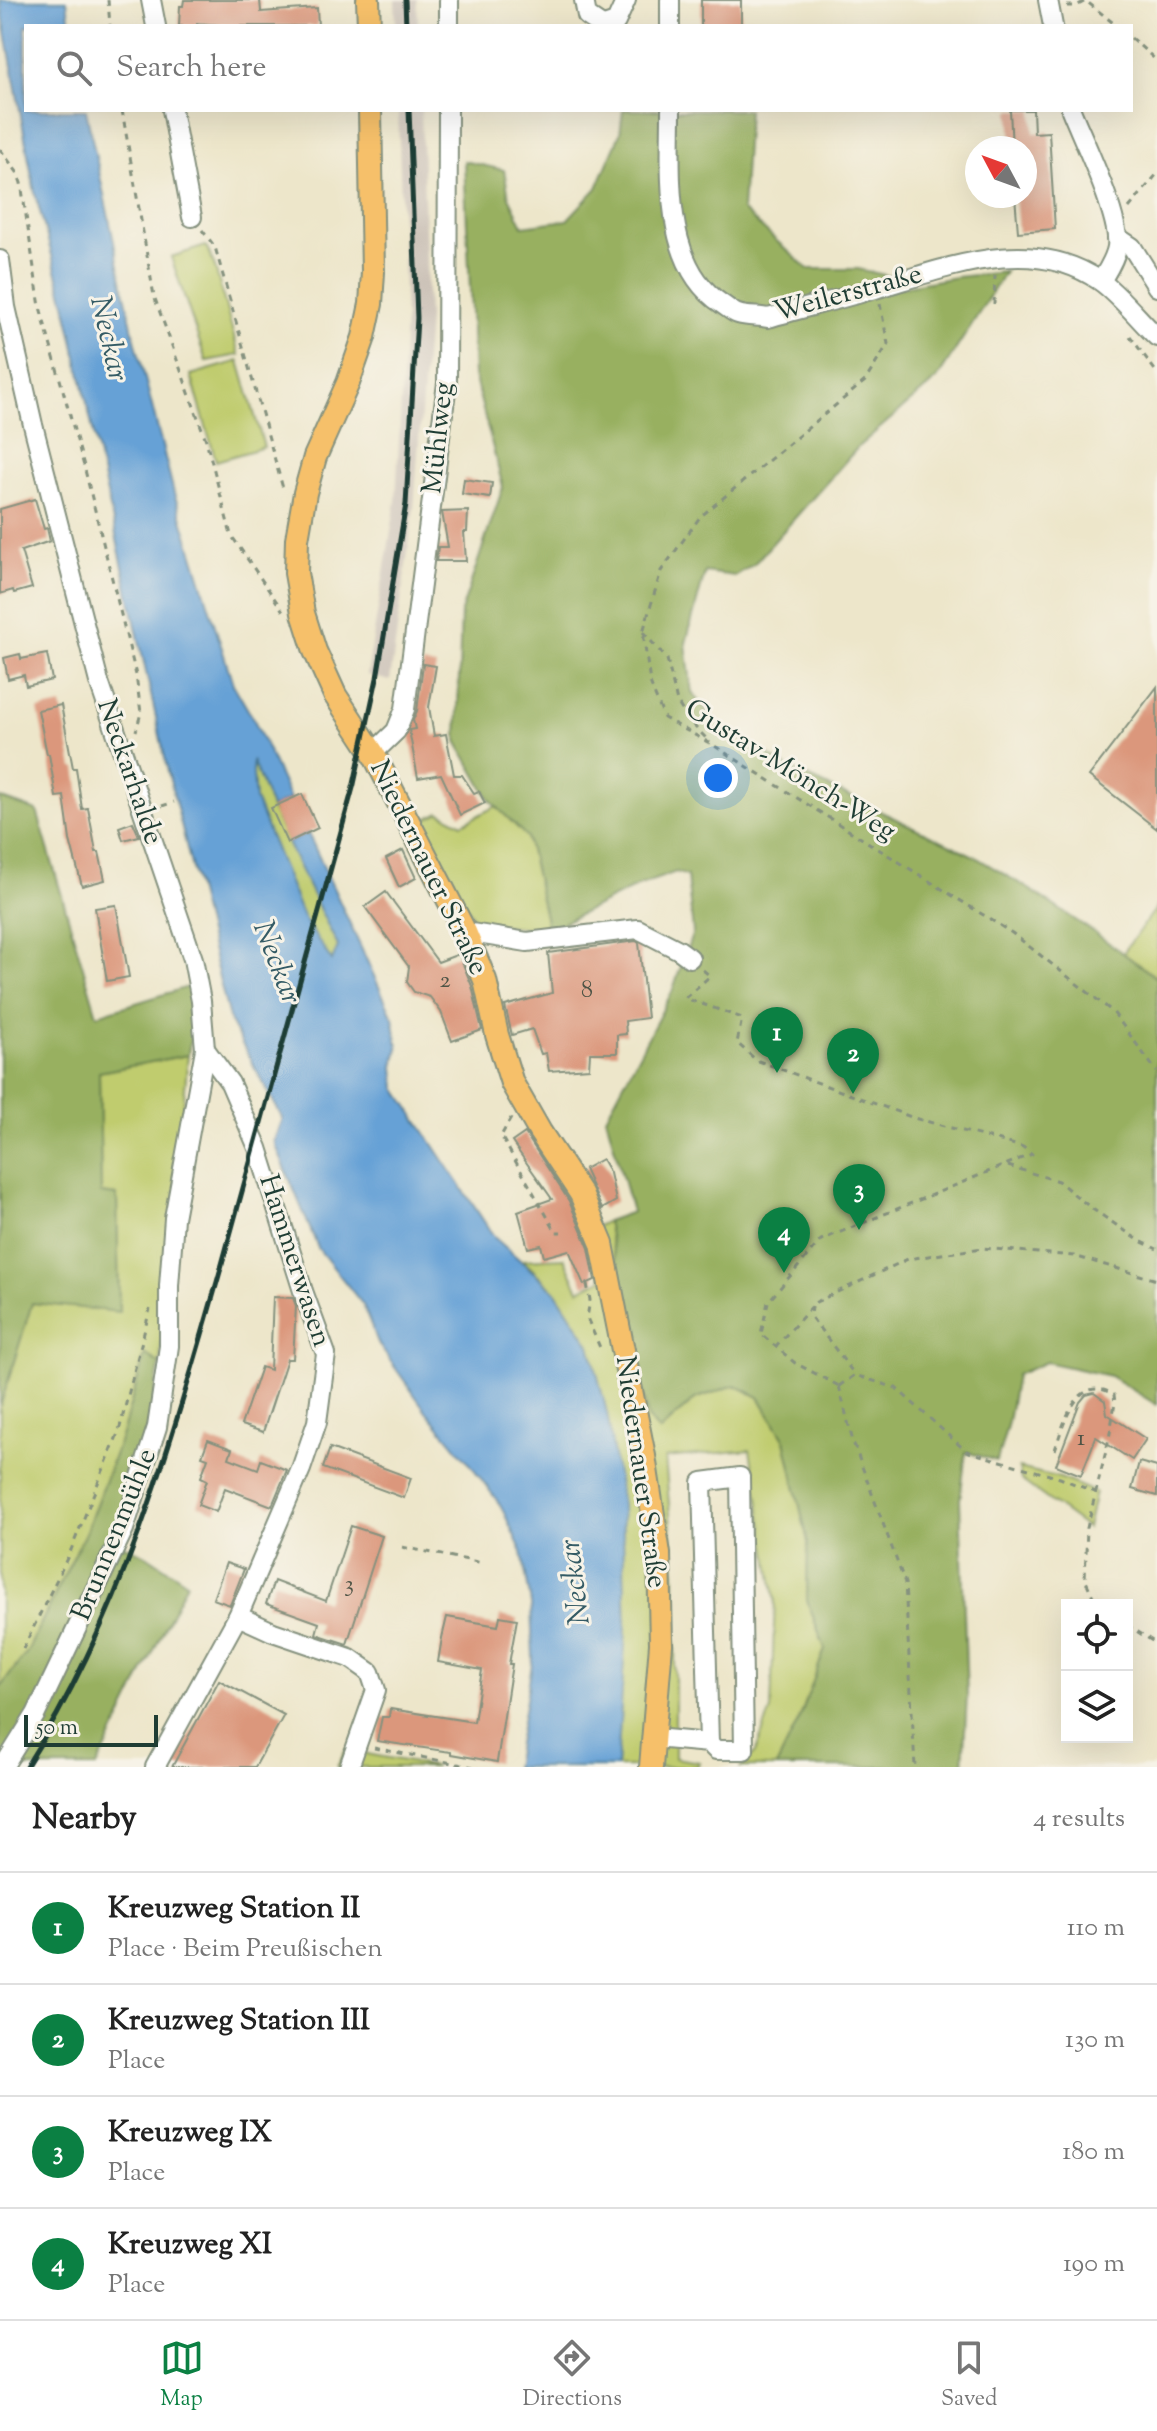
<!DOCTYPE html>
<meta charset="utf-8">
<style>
body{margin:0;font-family:"Sorts Mill Goudy",serif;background:#f2f2f2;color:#222}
.controls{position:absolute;right:24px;bottom:24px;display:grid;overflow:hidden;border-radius:0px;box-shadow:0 8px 32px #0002}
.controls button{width:72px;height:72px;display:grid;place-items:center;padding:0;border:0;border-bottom:2px solid #e0e0e0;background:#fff;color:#222;font:40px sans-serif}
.compass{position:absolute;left:965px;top:136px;width:72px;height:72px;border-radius:50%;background:#fff;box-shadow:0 8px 32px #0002;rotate:311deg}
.scale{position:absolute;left:24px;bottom:20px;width:134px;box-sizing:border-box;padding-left:8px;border:4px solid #1f3d34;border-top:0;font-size:22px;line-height:28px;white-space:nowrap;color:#1f3d34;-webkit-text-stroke:6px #f7f3e8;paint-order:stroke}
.you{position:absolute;left:718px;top:778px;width:28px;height:28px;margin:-20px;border:6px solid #fff;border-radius:50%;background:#1a73e8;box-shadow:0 0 0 12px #1a73e833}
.badge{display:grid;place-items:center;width:52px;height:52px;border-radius:50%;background:#0b8043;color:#fff;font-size:26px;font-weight:700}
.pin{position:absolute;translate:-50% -66px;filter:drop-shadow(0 2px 4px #0008)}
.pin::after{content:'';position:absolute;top:42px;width:28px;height:24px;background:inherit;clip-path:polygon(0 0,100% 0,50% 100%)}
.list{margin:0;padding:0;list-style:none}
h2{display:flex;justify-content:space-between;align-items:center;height:104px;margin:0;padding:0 32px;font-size:34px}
h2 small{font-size:26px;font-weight:400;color:#767676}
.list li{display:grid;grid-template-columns:52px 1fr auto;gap:24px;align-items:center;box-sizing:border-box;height:112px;padding:0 32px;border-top:2px solid #e0e0e0}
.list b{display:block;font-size:30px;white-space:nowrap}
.list p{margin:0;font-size:26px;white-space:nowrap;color:#767676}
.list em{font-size:26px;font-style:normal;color:#767676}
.icon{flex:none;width:44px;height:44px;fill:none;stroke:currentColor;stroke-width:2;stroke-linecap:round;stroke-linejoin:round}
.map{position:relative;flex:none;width:1157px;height:1767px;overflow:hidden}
.search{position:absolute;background:#fff;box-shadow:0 8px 32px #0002;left:24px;right:24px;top:24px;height:88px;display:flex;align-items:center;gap:20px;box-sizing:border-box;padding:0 28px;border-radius:0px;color:#767676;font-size:30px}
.sheet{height:552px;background:#fff}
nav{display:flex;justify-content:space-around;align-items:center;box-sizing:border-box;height:112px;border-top:2px solid #e0e0e0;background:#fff;font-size:22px;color:#767676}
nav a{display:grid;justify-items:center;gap:4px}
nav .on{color:#0b8043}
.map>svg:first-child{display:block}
</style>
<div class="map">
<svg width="1157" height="1767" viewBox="0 0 1157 1767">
<rect width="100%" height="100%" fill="#f7f3e8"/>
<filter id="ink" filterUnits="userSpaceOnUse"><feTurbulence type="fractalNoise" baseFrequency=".0125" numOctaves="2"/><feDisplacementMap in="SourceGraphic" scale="16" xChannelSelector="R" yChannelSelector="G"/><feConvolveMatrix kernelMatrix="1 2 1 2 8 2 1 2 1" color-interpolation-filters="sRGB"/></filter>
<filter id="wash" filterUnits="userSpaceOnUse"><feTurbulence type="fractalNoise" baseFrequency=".006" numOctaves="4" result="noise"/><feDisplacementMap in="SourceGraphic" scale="32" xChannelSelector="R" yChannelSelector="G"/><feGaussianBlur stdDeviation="1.8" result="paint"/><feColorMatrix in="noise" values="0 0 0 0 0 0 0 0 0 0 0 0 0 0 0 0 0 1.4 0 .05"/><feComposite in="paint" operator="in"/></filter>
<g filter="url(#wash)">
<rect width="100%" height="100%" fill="#ede6ca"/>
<g fill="#ccc2b8">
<path d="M395,0H417L418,26H396Z"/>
<path d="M398,110H421L428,318L414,507L390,681L367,675L396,501L405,318Z"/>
</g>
<g fill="#c0cc6e" stroke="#708451" stroke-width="2">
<path d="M206,246L214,264L239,355L206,361L171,257Z"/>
<path d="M239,361L264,447L216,461L191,375Z"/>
<path d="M251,756L271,808L338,946L332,962L303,918L255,799Z"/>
<path d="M496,806L527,837L548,930L475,922L422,821L440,812L462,824Z"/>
<path d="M1157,907V978L1123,953Z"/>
<path d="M188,1055L160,1364L145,1355L122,1434L87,1529L27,1652L0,1688V1407L32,1303L119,1311L117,1196L101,1193L99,1072Z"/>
<path d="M607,1221L648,1418L660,1431L695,1399L735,1385L759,1397L785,1440L808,1542L807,1600L825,1649L799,1720L776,1767H741L755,1753L771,1710L775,1598L750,1450L665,1458L675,1573V1758L699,1762L697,1767H617L626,1627L622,1506L607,1413L590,1345L555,1291L523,1260L564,1258L579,1290L602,1279L591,1229Z"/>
<path d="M1019,1468L1060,1478L1095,1492L1087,1528L1021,1480Z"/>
<path d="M346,1750L436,1767H337Z"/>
</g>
<g fill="#98b061" stroke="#5c764a" stroke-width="2">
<path d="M623,110H748L742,210L808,269H858L893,277L900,287L956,277L1005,272L937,379L859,446L754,564L735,576L705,572L686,643L692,693L714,720L789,768L972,855L1029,889L1095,933L1157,978V1405L1110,1376L1046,1362L1016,1375L1008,1422L997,1461L966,1452L960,1500L967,1696L963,1767H776L799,1720L825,1649L807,1600L808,1542L785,1440L759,1397L735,1385L695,1399L659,1431L648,1418L607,1221L632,1212L606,1117L672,992L693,932L687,876L676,872L640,885L548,930L527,837L490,800L457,741L461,612L503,487L474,375L464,161L504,170L509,197L523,226L567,220L597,188L620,134Z"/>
<path d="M0,798L37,811L97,1015L194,985L193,1020L188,1055L99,1072L101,1193L117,1195L119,1312L32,1303L0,1407Z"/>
<path d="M145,1354L160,1364L148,1428L112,1540L146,1555L187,1582L97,1767H0V1688L27,1652L87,1529L122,1434Z"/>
</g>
<path fill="#66a1d6" stroke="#426f85" stroke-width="2" d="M0,0H67L70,26H26V110H86L132,327L174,493L233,684L255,722L290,799L271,808L252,760L255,799L303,917L332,961L338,946L287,843L308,833L393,1017L398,1047L394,1067L396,1088L495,1238L555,1291L590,1345L607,1413L622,1505L626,1627L617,1767H514L533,1659L531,1604L522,1552L501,1506L471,1465L426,1411L379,1345L363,1305L318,1248L274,1141L283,1119L230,1022L168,772L65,303L35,193Z"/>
<g id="blocks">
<g fill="#db977c">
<path d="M184,0H260L261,12L317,8L318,26H233L197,23V26H179L180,6H183Z"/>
<rect x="701" y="0" width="40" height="26"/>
<path d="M1010,110H1033L1034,133L1049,132L1055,229L1018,232L1015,196H1025V148H1012Z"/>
<path d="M464,479L492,483L490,498L462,494Z"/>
<path d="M35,499L44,529L47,528L50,541L21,551L32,588L14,593L13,590L0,594V509Z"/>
<path d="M468,511L467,532H464L466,561H436L438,547H448L442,512Z"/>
<path d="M20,654L21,659L47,654L52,680L26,686L24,675L8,679L4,658Z"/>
<path d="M423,664L436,666L429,707L434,736L446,734L454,775H462L474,793L479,791L485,803L460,815L441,774L418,778L409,730L415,729L413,720L417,711Z"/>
<path d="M1157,687V829L1089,776Z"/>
<path d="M61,705L73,768H76L82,809L88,808L96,852H99L105,880L82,886L70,840L64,796L56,797L49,754H47L38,710Z"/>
<path d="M302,794L318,828L287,843L271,808Z"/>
<path d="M133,822L139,836L123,840L119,827Z"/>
<path d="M403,850L416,878L399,887L386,859Z"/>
<path d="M386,892L438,962L459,954L472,986L482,1030L452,1041L441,1012L430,997L414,992L407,982L409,967L365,907Z"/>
<path d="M116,905L129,977L107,981L95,908Z"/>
<path d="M636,941L639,943L647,1018L625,1021L626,1034L617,1035V1053H590L589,1068L549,1071L546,1053L541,1054L532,1029L512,1035L505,1006L552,993L548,953Z"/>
<path d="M525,1133L569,1201L589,1248L595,1280L584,1285L569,1250L544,1257L541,1245L528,1248L518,1211L552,1199L512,1142Z"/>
<path d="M602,1159L610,1173L616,1201L602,1209L584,1169Z"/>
<path d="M273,1297L293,1298L296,1306L293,1359H287L263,1432L241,1425L261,1367L270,1370Z"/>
<path d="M1094,1393L1105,1401L1107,1414L1146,1439L1132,1460L1096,1437L1081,1475L1056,1465L1080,1402L1086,1395Z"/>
<path d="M208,1440L232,1449L229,1458L258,1469L261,1460L287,1470L272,1506L225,1488L216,1512L198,1505L207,1480L201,1477L208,1458L202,1456Z"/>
<path d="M330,1448L411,1478L404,1498L323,1468Z"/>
<path d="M1139,1462L1157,1467V1496L1132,1489Z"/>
<path d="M351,1526L382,1536L347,1644L316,1634L319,1623L266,1604L274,1581L326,1601Z"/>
<path d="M226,1563L244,1569L230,1605L213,1599Z"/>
<path d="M500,1616L517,1619L509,1664H512L497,1762L451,1754V1752L377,1741L382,1717H389L390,1709L474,1722L482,1670L438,1662L442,1638L447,1617L498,1626Z"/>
<path d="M219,1680L284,1715L255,1767H172Z"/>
</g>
</g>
</g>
<g filter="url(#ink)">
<use href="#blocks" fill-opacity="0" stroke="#86927f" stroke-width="2"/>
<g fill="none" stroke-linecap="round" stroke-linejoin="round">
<g stroke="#86927f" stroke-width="22">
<g id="minor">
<path d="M151,0L156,26"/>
<path d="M584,0L587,16L602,26"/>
<path d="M670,0V26"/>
<path d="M1048,0L1053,26"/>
<path d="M449,26V0"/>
<path d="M604,26L616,22L626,0"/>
<path d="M172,110L192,217"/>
<path d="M671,110C671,172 662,265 722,304C727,307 732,312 738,314C747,317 759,316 768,318C804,308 840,299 875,289C947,268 1031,233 1100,281C1119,294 1140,321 1157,337"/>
<path d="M1071,110C1083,140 1121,218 1117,247C1115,259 1107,271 1101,281"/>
<path d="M1117,237L1132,247L1157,287"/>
<path d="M0,260L6,307L33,425L99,682L193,959L201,1001L205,1049L174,1218L169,1286V1346L157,1427L124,1529L36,1714L3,1767"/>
<path d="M373,753L396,731L405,709L447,383L448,110"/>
<path d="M465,932L527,942L638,929L679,950L690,958"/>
<path d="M238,1616L273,1632L350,1658L370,1672L376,1690L349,1767"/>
<path d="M654,1738L709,1743L702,1482L740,1477L744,1750H716L709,1743"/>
<path d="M155,1767L238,1616L301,1469L317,1422L326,1354L303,1291L258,1148L230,1083L205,1049"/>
</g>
</g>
<g stroke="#86927f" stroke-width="26">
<g id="major">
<path d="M368,0L369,26"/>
<path d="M370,110L373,272L371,304L364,337L348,383L315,457L305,493L297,539L296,573L303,613L315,651L335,695L373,753L465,932L485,980L497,1035L512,1083L540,1132L581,1194L602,1244L644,1456L659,1554L661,1644L651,1767"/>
</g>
</g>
<g stroke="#86927f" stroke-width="3" stroke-dasharray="6 6" stroke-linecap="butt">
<path d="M108,0L110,26"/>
<path d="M1067,6H1076L1086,1L1117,26"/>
<path d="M1131,38L1157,61"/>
<path d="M122,110L154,296L206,440L231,535L283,611"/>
<path d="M0,149L17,172L21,183L40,307L84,466L136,675L141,713L136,731"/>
<path d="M1129,208L1157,174"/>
<path d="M202,230L215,247L284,492"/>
<path d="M880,304L888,344L865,381L700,517L661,571L643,632L650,683L664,718L713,745L1012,933L1113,1012L1157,1072"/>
<path d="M994,304L995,275"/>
<path d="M1130,336L1157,373"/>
<path d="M643,632L667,659L677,702L689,721L710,742"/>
<path d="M162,806L174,802"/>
<path d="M703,970L710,976L685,998L742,1018L737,1043L756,1060L914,1118L1023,1147L1032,1154L821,1240L768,1302L761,1334L795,1363L839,1386"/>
<path d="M511,1118L501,1136L556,1232H561"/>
<path d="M1008,1166L1058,1181L1091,1208L1140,1241L1157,1249"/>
<path d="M587,1284L590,1300L587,1318L602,1352"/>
<path d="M812,1306L811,1317L855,1375"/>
<path d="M775,1347L816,1302L908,1259L982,1248L1074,1256L1157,1280"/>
<path d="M839,1386L853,1442L905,1583L915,1767"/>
<path d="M839,1386L855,1375L896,1388L966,1451L1060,1478L1095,1492"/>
<path d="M1055,1450C1063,1425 1077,1371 1114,1395L1115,1403L1109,1439L1087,1528L1085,1579L1096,1603L1099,1605"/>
<path d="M402,1547L483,1563"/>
<path d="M1127,1625L1157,1644"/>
<path d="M23,1649L71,1550L119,1431L150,1309"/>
<path d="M374,1748L473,1767"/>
</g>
<use href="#minor" stroke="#fff" stroke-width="18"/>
<use href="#major" stroke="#f6c06b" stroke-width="22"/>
<g stroke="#1f3d34" stroke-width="5">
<path d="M405,0L406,26"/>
<path d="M26,1767C123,1615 172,1440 221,1268C266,1107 309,945 354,784L377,678L406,504L417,318L409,110"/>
</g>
</g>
</g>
<g text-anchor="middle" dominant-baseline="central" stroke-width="6" stroke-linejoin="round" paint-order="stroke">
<g font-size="24" fill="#4e5446">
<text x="445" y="981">2</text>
<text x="587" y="991">8</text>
<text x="1081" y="1439">1</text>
<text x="349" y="1585">3</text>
</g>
<g font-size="28" fill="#1f3d34" stroke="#f7f3e8">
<text transform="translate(848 294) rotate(-15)">Weilerstraße</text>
<text transform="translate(439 438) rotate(-84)">Mühlweg</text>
<text transform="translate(790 771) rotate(32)">Gustav-Mönch-Weg</text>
<text transform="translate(129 772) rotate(71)">Neckarhalde</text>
<text transform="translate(428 868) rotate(64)">Niedernauer Straße</text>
<text transform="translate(294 1261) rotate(72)">Hammerwasen</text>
<text transform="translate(640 1472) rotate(82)">Niedernauer Straße</text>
<text transform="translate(115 1535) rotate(-68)">Brunnenmühle</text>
</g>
<g font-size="30" font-style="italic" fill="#345b65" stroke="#f7f3e8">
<text transform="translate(108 339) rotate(77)">Neckar</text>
<text transform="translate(276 963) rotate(69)">Neckar</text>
<text transform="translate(576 1582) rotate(-97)">Neckar</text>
</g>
</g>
</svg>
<div class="controls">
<button><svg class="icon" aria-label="locate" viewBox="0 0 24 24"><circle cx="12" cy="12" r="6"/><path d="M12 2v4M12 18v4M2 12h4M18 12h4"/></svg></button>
<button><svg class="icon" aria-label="layers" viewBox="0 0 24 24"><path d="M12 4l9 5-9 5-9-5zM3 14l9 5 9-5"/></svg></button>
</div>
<svg class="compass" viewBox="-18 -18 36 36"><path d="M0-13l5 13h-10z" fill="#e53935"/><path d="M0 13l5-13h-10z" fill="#767676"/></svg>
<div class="scale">50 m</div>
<div class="you"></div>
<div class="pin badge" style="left:777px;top:1073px">1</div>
<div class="pin badge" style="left:853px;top:1094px">2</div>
<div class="pin badge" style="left:859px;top:1230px">3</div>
<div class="pin badge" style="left:784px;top:1273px">4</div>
<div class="search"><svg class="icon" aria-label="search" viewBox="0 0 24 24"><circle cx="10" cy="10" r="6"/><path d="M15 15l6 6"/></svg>Search here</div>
</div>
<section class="sheet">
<h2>Nearby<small>4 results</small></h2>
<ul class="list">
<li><span class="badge">1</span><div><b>Kreuzweg Station II</b><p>Place · Beim Preußischen</p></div><em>110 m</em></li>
<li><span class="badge">2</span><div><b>Kreuzweg Station III</b><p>Place</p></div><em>130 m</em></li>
<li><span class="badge">3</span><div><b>Kreuzweg IX</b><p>Place</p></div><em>180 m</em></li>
<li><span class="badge">4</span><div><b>Kreuzweg XI</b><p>Place</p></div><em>190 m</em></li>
</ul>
</section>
<nav>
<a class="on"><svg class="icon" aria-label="map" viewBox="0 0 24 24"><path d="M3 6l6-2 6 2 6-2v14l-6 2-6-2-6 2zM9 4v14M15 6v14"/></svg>Map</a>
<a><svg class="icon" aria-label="directions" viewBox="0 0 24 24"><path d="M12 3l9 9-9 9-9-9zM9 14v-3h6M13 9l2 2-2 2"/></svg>Directions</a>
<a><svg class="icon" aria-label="saved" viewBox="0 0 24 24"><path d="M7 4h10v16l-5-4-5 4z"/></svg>Saved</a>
</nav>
